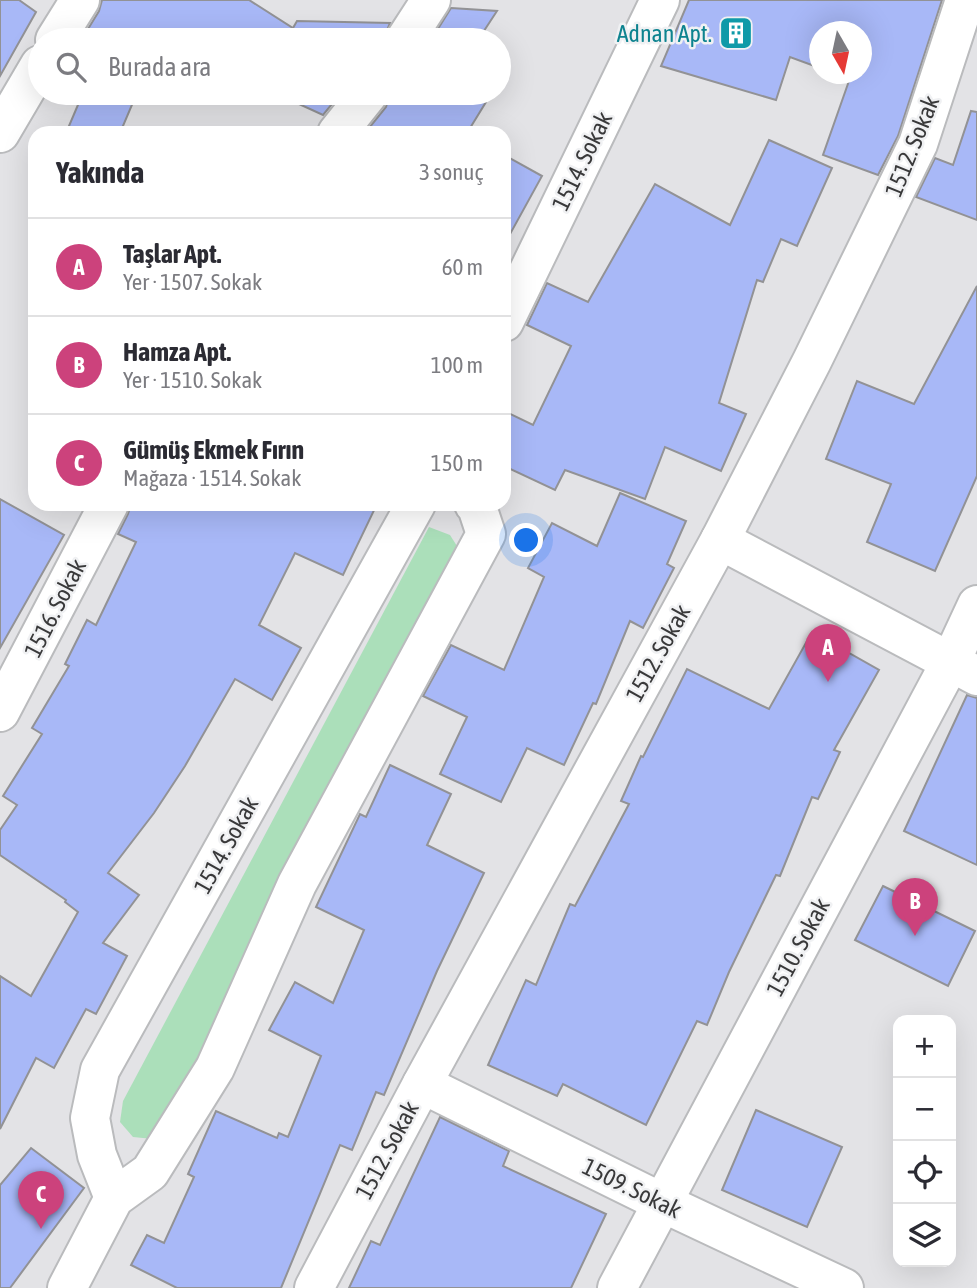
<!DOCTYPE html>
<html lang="tr">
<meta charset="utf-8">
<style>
body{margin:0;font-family:"Asap Condensed",sans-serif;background:#f2f2f3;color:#2b2b33}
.controls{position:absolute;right:21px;bottom:21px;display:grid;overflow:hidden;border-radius:14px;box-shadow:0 7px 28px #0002}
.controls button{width:63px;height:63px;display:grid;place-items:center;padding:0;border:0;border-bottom:2px solid #e1e1e2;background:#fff;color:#2b2b33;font:35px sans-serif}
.compass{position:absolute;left:809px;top:21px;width:63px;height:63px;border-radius:50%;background:#fff;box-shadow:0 7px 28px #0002;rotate:171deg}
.you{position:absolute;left:527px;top:541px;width:24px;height:24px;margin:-18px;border:5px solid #fff;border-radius:50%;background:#1a73e8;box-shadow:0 0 0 10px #1a73e833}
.badge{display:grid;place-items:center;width:46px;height:46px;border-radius:50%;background:#cc427c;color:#fff;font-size:23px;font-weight:700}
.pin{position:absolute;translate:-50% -58px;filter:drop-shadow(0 2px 4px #0008)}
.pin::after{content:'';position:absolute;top:37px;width:24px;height:21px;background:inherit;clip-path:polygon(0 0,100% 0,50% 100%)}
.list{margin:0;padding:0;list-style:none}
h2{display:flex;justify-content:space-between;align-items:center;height:91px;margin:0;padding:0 28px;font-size:30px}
h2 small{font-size:23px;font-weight:400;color:#7c7c81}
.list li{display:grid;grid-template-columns:46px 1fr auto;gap:21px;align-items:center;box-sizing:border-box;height:98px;padding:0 28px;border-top:2px solid #e1e1e2}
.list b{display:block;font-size:26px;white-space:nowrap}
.list p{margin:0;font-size:23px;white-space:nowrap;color:#7c7c81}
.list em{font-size:23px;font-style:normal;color:#7c7c81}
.icon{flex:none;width:38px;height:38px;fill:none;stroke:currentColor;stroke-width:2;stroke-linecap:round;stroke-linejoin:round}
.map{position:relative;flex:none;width:977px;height:1288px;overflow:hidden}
.search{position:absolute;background:#fff;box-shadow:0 7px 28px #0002;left:28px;top:28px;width:483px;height:77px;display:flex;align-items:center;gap:18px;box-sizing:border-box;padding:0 24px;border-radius:38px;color:#7c7c81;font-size:26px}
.panel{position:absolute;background:#fff;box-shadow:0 7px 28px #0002;left:28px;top:126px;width:483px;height:385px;border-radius:21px}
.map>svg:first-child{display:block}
</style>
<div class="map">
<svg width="977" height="1288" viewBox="0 0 977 1288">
<rect width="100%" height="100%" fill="#e3e3e6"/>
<path fill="#abdfba" d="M429,527L450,535L462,554L166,1125L153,1139L133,1137L120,1122L123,1101Z"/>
<g fill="#a8b8f7" stroke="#929295" stroke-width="2">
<path d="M0,0H19L36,12L0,76Z"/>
<path d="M102,0H249L293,28L297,21L390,23L383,40H112L88,29L99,11Z"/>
<path d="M689,0H942L898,136L878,175L823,155L850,78L836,74H862V32H820V68L790,57L776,100L661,66Z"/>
<path d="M451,8L497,11L478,40H431Z"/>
<path d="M83,93H137L120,133H66Z"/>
<path d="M275,93H341L323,115Z"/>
<path d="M390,93H471L486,102L467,133H365L386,107Z"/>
<path d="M971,111L977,112V220L916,197L935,158L953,165Z"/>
<path d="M769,140L832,168L797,246L781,239L763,282L757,280L719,403L746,414L721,471L665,447L645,499L565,470L555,490L504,466V411L533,425L571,346L527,325L547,283L588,302L655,184L730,225Z"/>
<path d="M504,155L542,176L504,245Z"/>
<path d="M977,286V476L935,571L867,542L891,484L826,459L857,381L914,404Z"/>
<path d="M620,493L686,521L667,564L674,568L643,628L630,621L596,704L593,703L564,765L527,748L501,802L440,774L467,717L423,696L451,645L504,670L544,577L528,568L552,523L597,546Z"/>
<path d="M0,499L64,535L0,648Z"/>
<path d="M131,504H377L343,575L295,553L259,625L301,648L272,700L235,679L185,766L154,813L108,873L139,895L103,943L127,956L96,1014L86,1009L54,1068L36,1058L0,1129V976L31,996L78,912L65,902L66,900L0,855V830L17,805L3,796L42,734L32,728L69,666L65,664L87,620L96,625L136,542L118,534L128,514Z"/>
<path d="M812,632L879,670L834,750L840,752L818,799L812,797L780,876L776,875L729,972L707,1025L697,1021L646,1125L563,1084L557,1096L488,1065L526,980L536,985L570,904L575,906L629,804L621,801L641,756L643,757L687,669L769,709Z"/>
<path d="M967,695L977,698V865L904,831Z"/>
<path d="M390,765L451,794L427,845L484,873L437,971L384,1095L376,1092L352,1150L340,1145L281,1288H177L131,1265L147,1235L164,1243L194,1177L188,1174L216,1111L277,1138L279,1133L288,1137L321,1056L269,1030L295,982L333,1003L364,930L316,907L360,814L366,817Z"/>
<path d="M883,886L975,931L948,986L855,940Z"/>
<path d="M756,1110L842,1147L807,1227L722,1190Z"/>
<path d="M440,1117L509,1151L503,1166L606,1214L571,1288H349L371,1241L380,1245Z"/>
<path d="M31,1148L84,1188L10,1288H0V1185Z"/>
</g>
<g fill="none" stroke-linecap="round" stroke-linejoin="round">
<g stroke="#babbbd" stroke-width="42">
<g id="street">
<path d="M55,40L80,0"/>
<path d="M405,40L431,0"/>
<path d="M0,133L40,65"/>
<path d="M337,133L369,93"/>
<path d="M504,322L660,0"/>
<path d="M720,540L977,676"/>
<path d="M0,712L109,504"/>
<path d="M422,1084L661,1202L844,1288"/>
<path d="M114,1198L97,1155L90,1118L100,1070L416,504"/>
<path d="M67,1288L114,1198L150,1172L215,1068L297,884L486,534L477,507L474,504"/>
<path d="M314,1288L422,1084L720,540L812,361L918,144L965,0"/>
<path d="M617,1288L950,663L977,605"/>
</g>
</g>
<use href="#street" stroke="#fff" stroke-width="38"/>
</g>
<defs>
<g id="building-square" transform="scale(1.75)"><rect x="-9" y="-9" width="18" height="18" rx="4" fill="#0f9aa8" stroke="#f0f1f3"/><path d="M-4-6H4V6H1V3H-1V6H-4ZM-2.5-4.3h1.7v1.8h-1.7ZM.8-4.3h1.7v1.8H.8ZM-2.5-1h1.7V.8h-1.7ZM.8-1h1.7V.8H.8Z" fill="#fff"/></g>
</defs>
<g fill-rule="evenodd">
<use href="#building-square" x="736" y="33"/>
</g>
<g text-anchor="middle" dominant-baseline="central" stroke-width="5" stroke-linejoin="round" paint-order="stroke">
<g font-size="24" fill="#0d838f" stroke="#f0f1f3" text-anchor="end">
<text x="712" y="33">Adnan Apt.</text>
</g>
<g font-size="24" fill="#39393a" stroke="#f0f1f3">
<text transform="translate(912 146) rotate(-68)">1512. Sokak</text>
<text transform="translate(582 161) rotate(-64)">1514. Sokak</text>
<text transform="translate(55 608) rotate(-63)">1516. Sokak</text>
<text transform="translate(658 653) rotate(-61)">1512. Sokak</text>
<text transform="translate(226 845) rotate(-61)">1514. Sokak</text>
<text transform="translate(798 947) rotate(-62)">1510. Sokak</text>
<text transform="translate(387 1150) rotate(-62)">1512. Sokak</text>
<text transform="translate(632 1188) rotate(26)">1509. Sokak</text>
</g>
</g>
</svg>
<div class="controls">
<button>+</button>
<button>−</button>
<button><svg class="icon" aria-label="locate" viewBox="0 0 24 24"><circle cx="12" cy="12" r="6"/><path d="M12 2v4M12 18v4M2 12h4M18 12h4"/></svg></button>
<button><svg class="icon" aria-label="layers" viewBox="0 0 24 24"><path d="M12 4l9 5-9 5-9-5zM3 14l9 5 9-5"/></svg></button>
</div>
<svg class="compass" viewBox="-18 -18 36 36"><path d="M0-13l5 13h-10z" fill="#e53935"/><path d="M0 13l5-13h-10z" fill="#7c7c81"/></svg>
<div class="you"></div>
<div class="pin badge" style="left:828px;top:682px">A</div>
<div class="pin badge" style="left:915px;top:936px">B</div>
<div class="pin badge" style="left:41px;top:1229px">C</div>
<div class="search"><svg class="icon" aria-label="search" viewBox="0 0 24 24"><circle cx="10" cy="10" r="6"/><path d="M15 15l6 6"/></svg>Burada ara</div>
<section class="panel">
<h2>Yakında<small>3 sonuç</small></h2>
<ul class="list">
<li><span class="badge">A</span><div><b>Taşlar Apt.</b><p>Yer · 1507. Sokak</p></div><em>60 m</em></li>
<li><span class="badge">B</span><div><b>Hamza Apt.</b><p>Yer · 1510. Sokak</p></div><em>100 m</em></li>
<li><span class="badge">C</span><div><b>Gümüş Ekmek Fırın</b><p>Mağaza · 1514. Sokak</p></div><em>150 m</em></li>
</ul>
</section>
</div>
